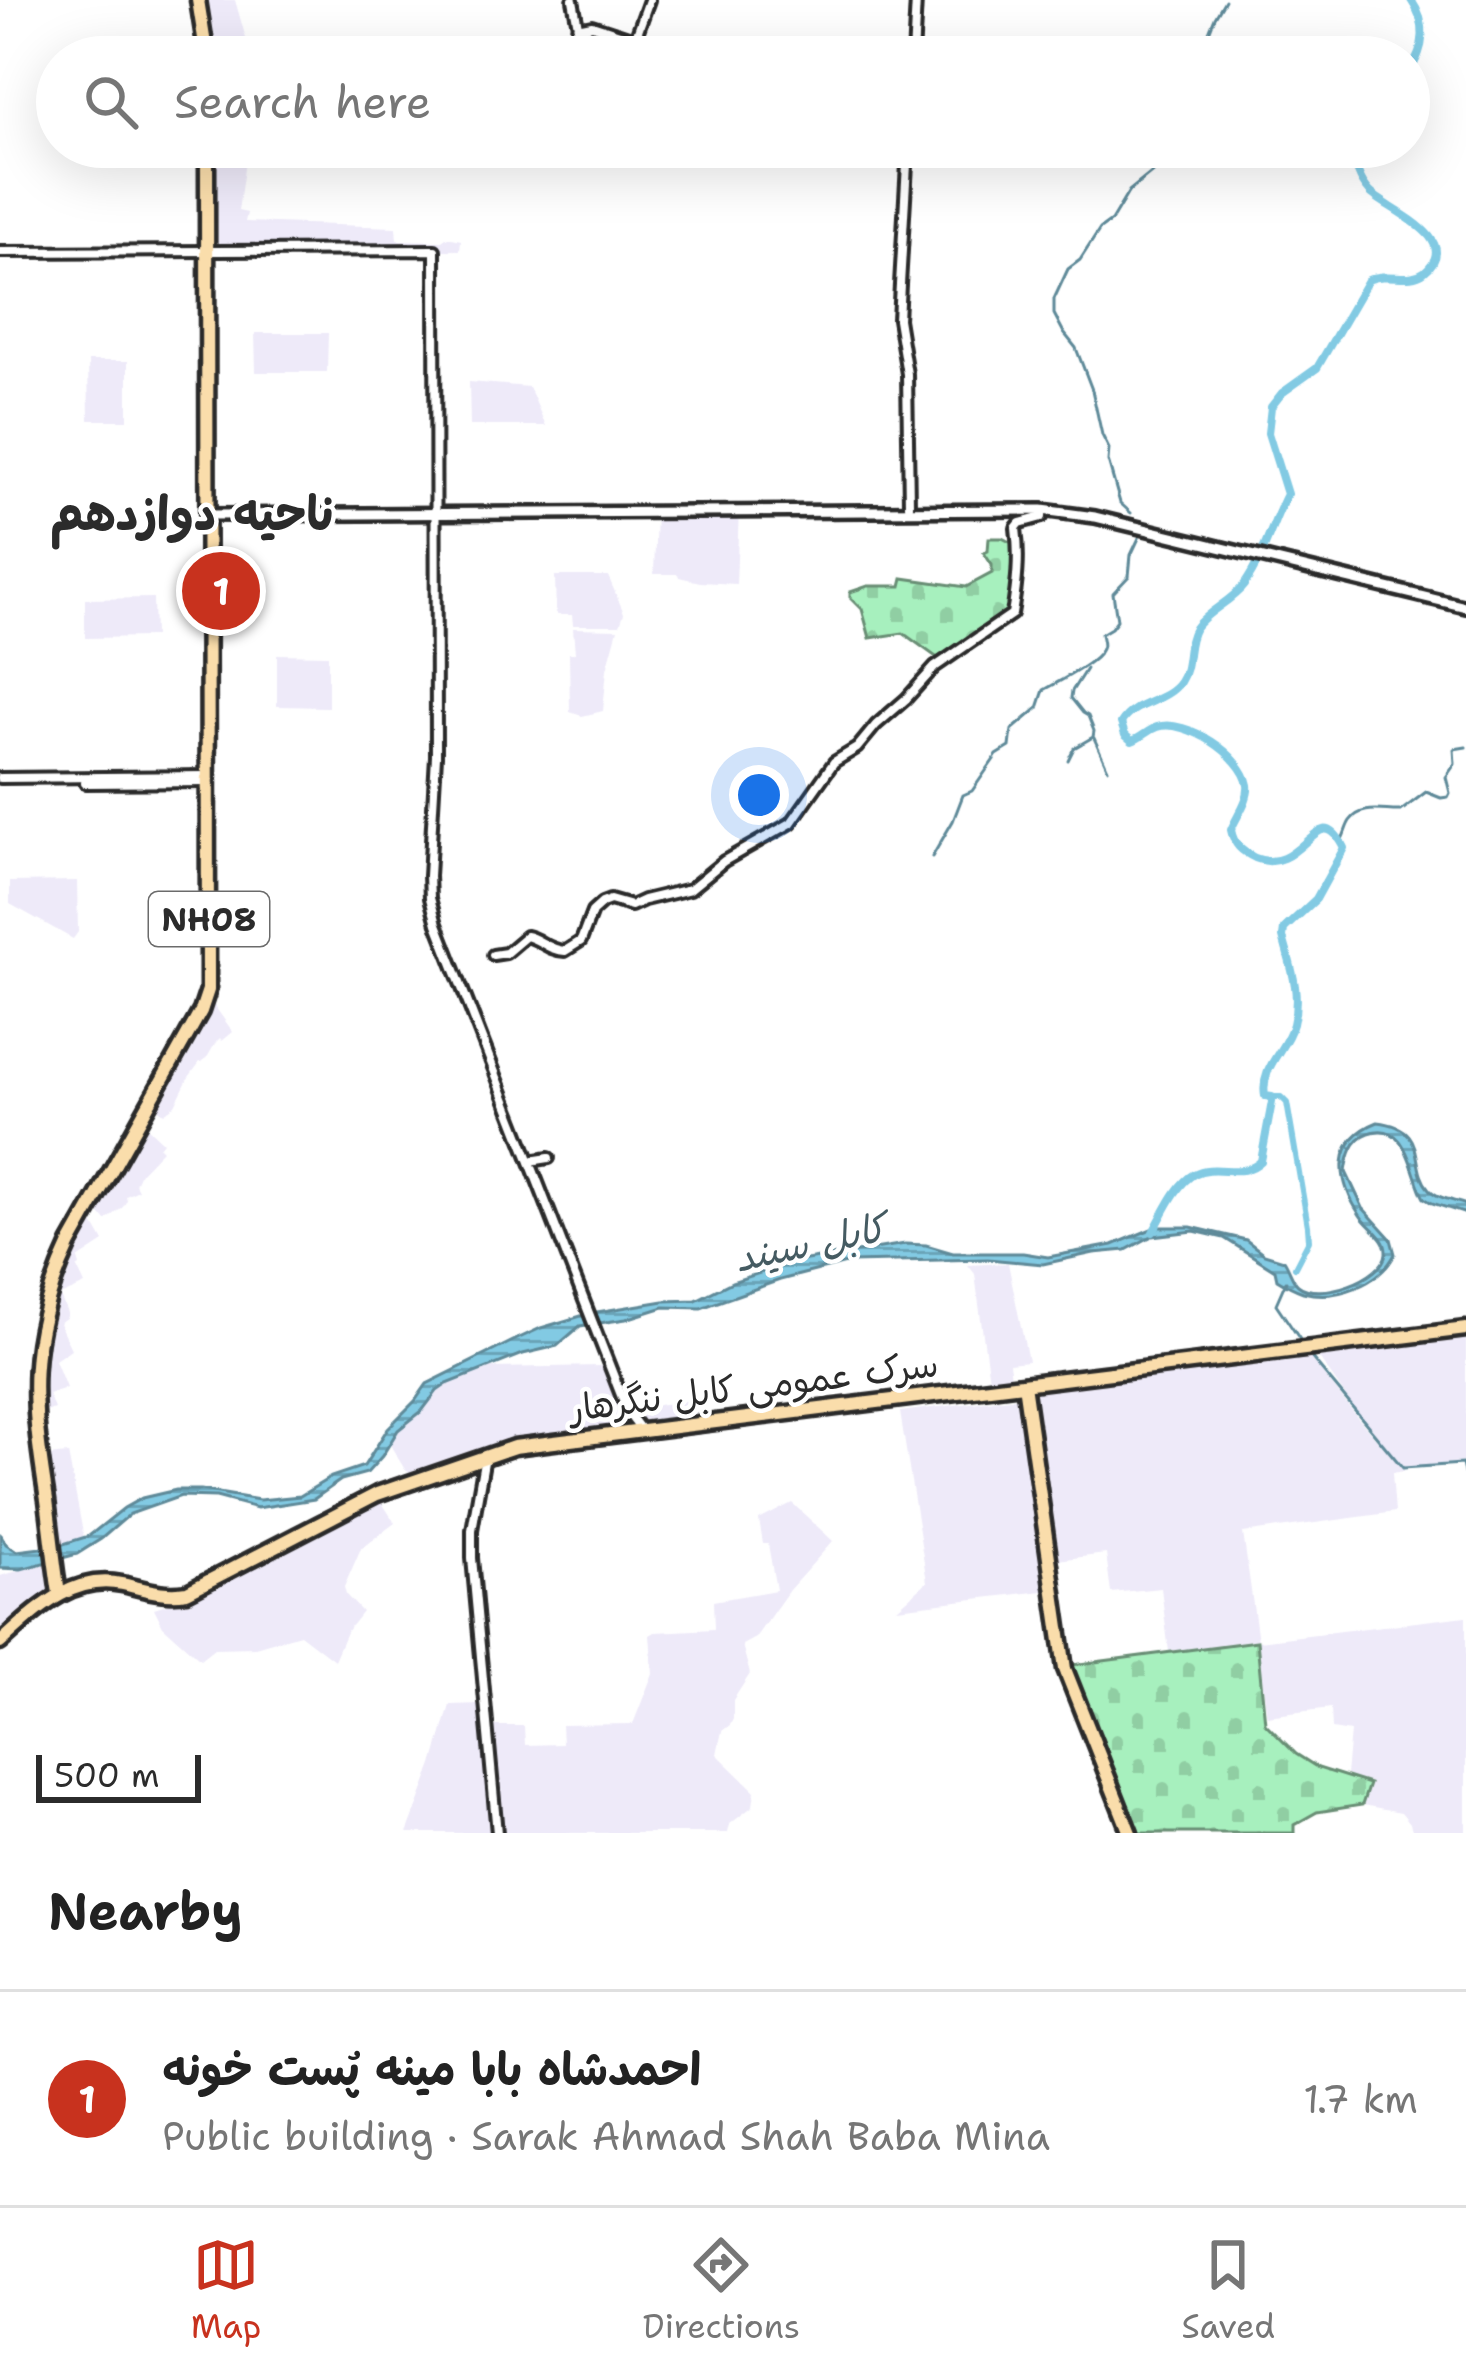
<!DOCTYPE html>
<meta charset="utf-8">
<style>
body{margin:0;font-family:"Shantell Sans","Playpen Sans Arabic",sans-serif;background:#f2f2f2;color:#222}
.scale{position:absolute;left:36px;bottom:30px;width:165px;box-sizing:border-box;padding-left:12px;border:6px solid #2b2b2b;border-top:0;font-size:33px;line-height:42px;white-space:nowrap;color:#2b2b2b;-webkit-text-stroke:9px #fff;paint-order:stroke}
.you{position:absolute;left:759px;top:795px;width:42px;height:42px;margin:-30px;border:9px solid #fff;border-radius:50%;background:#1a73e8;box-shadow:0 0 0 18px #1a73e833}
.badge{display:grid;place-items:center;width:78px;height:78px;border-radius:50%;background:#c8321e;color:#fff;font-size:39px;font-weight:700}
.pin{position:absolute;translate:-50% -50%;border:6px solid #fff;box-shadow:0 3px 12px #0006}
.list{margin:0;padding:0;list-style:none}
h2{display:flex;justify-content:space-between;align-items:center;height:156px;margin:0;padding:0 48px;font-size:51px}
h2 small{font-size:39px;font-weight:400;color:#767676}
.list li{display:grid;grid-template-columns:78px 1fr auto;gap:36px;align-items:center;box-sizing:border-box;height:216px;padding:0 48px;border-top:3px solid #e0e0e0}
.list b{display:block;font-size:45px;white-space:nowrap}
.list p{margin:0;font-size:39px;white-space:nowrap;color:#767676}
.list em{font-size:39px;font-style:normal;color:#767676}
.icon{flex:none;width:66px;height:66px;fill:none;stroke:currentColor;stroke-width:2;stroke-linecap:round;stroke-linejoin:round}
.map{position:relative;flex:none;width:1466px;height:1833px;overflow:hidden}
.search{position:absolute;background:#fff;box-shadow:0 12px 48px #0002;left:36px;right:36px;top:36px;height:132px;display:flex;align-items:center;gap:30px;box-sizing:border-box;padding:0 42px;border-radius:66px;color:#767676;font-size:45px}
.sheet{height:372px;background:#fff}
nav{display:flex;justify-content:space-around;align-items:center;box-sizing:border-box;height:168px;border-top:3px solid #e0e0e0;background:#fff;font-size:33px;color:#767676}
nav a{display:grid;justify-items:center;gap:6px}
nav .on{color:#c8321e}
.map>svg:first-child{display:block}
</style>
<div class="map">
<svg width="1466" height="1833" viewBox="0 0 1466 1833">
<defs>
<pattern id="cemetery-stones" width="16" height="16" patternUnits="userSpaceOnUse" patternTransform="scale(3)"><rect width="16" height="16" fill="#a7f0be"/><path d="M2 7V4a2 2 0 0 1 4 0v3zM10 15v-3a2 2 0 0 1 4 0v3z" fill="#90cea3"/></pattern>
<pattern id="water-rules" width="6" height="5" patternUnits="userSpaceOnUse" patternTransform="scale(3)"><rect width="6" height="5" fill="#82cae3"/><path d="M0 2.5h6" fill="none" stroke="#6ba4b8"/></pattern>
</defs>
<rect width="100%" height="100%" fill="#fff"/>
<filter id="ink" filterUnits="userSpaceOnUse"><feTurbulence type="fractalNoise" baseFrequency=".00833" numOctaves="2"/><feDisplacementMap in="SourceGraphic" scale="24" xChannelSelector="R" yChannelSelector="G"/><feConvolveMatrix kernelMatrix="1 2 1 2 8 2 1 2 1" color-interpolation-filters="sRGB"/></filter>
<g filter="url(#ink)">
<g fill="#eeeaf9">
<path d="M203,0H235L251,56L212,57Z"/>
<path d="M215,147H247L238,211L247,213L245,222L396,227L397,240L442,241L446,238H452L461,240L460,250L215,252Z"/>
<path d="M255,333H328L327,372H256Z"/>
<path d="M88,361H128V420H89Z"/>
<path d="M469,382L529,387L546,426H470Z"/>
<path d="M656,510H739L736,584L700,582L679,577L678,574H654Z"/>
<path d="M555,576H608L624,613L620,625H573L572,615H556Z"/>
<path d="M153,598L154,637L85,638V599Z"/>
<path d="M573,628L618,629L607,669L603,711L582,716L570,712L569,653H575Z"/>
<path d="M277,654L328,655V707L277,706Z"/>
<path d="M77,881L78,932L73,939L10,904V882Z"/>
<path d="M213,1004L233,1032L222,1041L220,1038L216,1042L208,1056L202,1062H200L189,1077L175,1105L164,1113L156,1107Z"/>
<path d="M145,1125L163,1142L159,1147L162,1150L140,1173L135,1184L138,1190L126,1196L127,1200L123,1207L106,1221L97,1210Z"/>
<path d="M92,1221L104,1242L78,1259L80,1266L77,1268L85,1285L60,1296L67,1313V1317L59,1323L71,1349L55,1360L66,1388L48,1394L54,1409L41,1414V1368L49,1322L65,1272Z"/>
<path d="M1008,1263L1028,1361L1009,1363L1012,1384L990,1388L975,1274L968,1265Z"/>
<path d="M1466,1335V1462L1404,1468V1471L1392,1473L1395,1512L1243,1533L1258,1641L1466,1616V1833H1413L1410,1823L1401,1812L1362,1805L1369,1785L1346,1775L1350,1732L1332,1729L1331,1708L1267,1716L1257,1641L1169,1652L1161,1588L1111,1593L1106,1554L1049,1561L1052,1590L897,1608L927,1582L900,1412L1025,1396V1389L1306,1353L1358,1418L1402,1468L1354,1408L1316,1354Z"/>
<path d="M601,1366L615,1373L629,1409L692,1400L697,1418L513,1442L412,1479L411,1473L404,1468L389,1443L407,1420L424,1409L437,1391L447,1384L488,1368Z"/>
<path d="M68,1454L84,1538L56,1545L50,1499L54,1494L47,1456Z"/>
<path d="M381,1501L395,1523L361,1548L344,1587L346,1595L362,1612L346,1632L334,1660L300,1634L255,1647L214,1648L200,1659L163,1626L154,1608L208,1591Z"/>
<path d="M792,1503L833,1541L789,1590L755,1638L742,1645L750,1674L733,1700V1719L730,1725L722,1731L717,1754L755,1791L753,1806L730,1824L728,1833H497L488,1726H524L525,1745L562,1744L561,1725L633,1724L653,1673L650,1635L655,1632L714,1629L713,1601L776,1590L768,1544H763L759,1520Z"/>
<path d="M54,1561L59,1593L0,1643V1576Z"/>
<path d="M483,1704L494,1833H407L433,1765L450,1705Z"/>
</g>
<g fill="url(#cemetery-stones)" stroke="#698e74" stroke-width="3">
<path d="M1017,534L1012,614L943,662L903,633L870,638L862,609L850,597V592L868,586H901L903,578L966,587L992,573V565L984,553L988,551L989,538H1002L1010,542Z"/>
<path d="M1257,1641L1265,1723L1296,1754L1318,1768L1369,1784L1362,1805L1317,1812L1294,1825V1833H1130L1064,1666Z"/>
</g>
<path fill="url(#water-rules)" stroke="#5f8a99" stroke-width="3" d="M1378,1122C1431,1128 1408,1166 1429,1189C1437,1199 1455,1200 1466,1205V1214L1432,1203L1424,1198C1411,1176 1409,1119 1369,1133C1352,1139 1348,1157 1346,1172L1363,1208L1391,1239L1395,1254C1380,1284 1336,1301 1303,1292C1294,1289 1285,1284 1277,1279L1275,1270L1224,1238L1194,1231L1152,1236L1126,1250L1094,1253L1043,1264L988,1259L850,1262L780,1280L701,1308L664,1307L626,1319L580,1326L557,1346L523,1354L447,1384L437,1391L422,1411L398,1430L382,1456L367,1473L341,1480L314,1499L257,1508L216,1497L181,1496L130,1514L101,1539L77,1554L21,1569L0,1568V1533L6,1544L17,1551L57,1546L89,1536L124,1508L142,1498L176,1490H201L259,1500L300,1496L331,1477L364,1466L388,1428L415,1401L427,1384L513,1341L541,1328L591,1313L664,1301L696,1300L732,1282L794,1262L905,1244L926,1245L953,1253H1023L1048,1257L1113,1245L1156,1227H1191L1246,1240L1264,1254L1284,1260C1289,1267 1292,1280 1298,1285C1318,1302 1384,1279 1386,1253C1387,1237 1368,1228 1360,1215C1337,1180 1332,1140 1378,1122Z"/>
<g fill="none" stroke-linecap="round" stroke-linejoin="round">
<g stroke="#5f8a99" stroke-width="3">
<path d="M1199,57L1215,17L1225,0"/>
<path d="M1131,513L1120,503L1108,461L1109,449L1102,435L1092,390L1076,348L1064,333L1054,314V299L1068,269L1080,260L1100,229L1111,221L1129,191L1160,166L1161,158L1169,147"/>
<path d="M1094,738L1108,769"/>
<path d="M1068,760L1074,748L1093,737L1094,731L1088,716L1083,713L1071,698L1072,691L1086,669"/>
<path d="M1341,841C1345,835 1346,827 1350,821C1362,804 1384,812 1401,811L1426,792L1441,798L1448,797L1450,793L1446,777L1455,764L1454,749L1466,747"/>
<path d="M932,857L953,821L963,795L972,791L997,755L1010,747L1012,730L1038,708L1044,690C1055,684 1091,664 1098,655C1105,646 1103,644 1101,634L1111,628L1117,620L1113,593L1129,576L1131,555L1139,538"/>
<path d="M1286,1281L1276,1304L1303,1344"/>
<path d="M1310,1356L1403,1468L1462,1464L1466,1482"/>
</g>
<path stroke="#82cae3" stroke-width="6" d="M1272,1097H1281L1287,1103L1308,1226L1309,1240L1295,1267"/>
<g stroke="#82cae3" stroke-width="8">
<path d="M1409,72C1425,49 1428,24 1411,0"/>
<path d="M1153,1232C1164,1214 1175,1185 1194,1174C1216,1162 1242,1180 1261,1161L1272,1102V1097L1265,1096C1260,1067 1286,1050 1293,1024C1301,992 1291,967 1283,937L1284,929L1316,899L1344,848C1318,794 1302,878 1255,858C1241,851 1234,845 1231,830C1236,817 1250,799 1248,785C1243,755 1186,718 1157,727C1148,730 1141,738 1132,741L1125,735L1121,723C1134,701 1166,703 1180,682C1191,666 1185,644 1195,628C1207,611 1231,602 1244,585C1264,557 1272,523 1287,494L1268,433L1271,407L1282,393L1317,368L1368,280C1387,271 1409,283 1424,272C1466,238 1384,208 1370,192C1359,180 1354,162 1353,147"/>
</g>
<g stroke="#2b2b2b" stroke-width="16">
<g id="tertiary">
<path d="M573,0L584,57"/>
<path d="M577,28L592,25L635,39L649,0"/>
<path d="M913,57L916,0"/>
<path d="M908,147L898,319L907,374L909,505"/>
<path d="M575,157V147"/>
<path d="M0,252L435,250L436,756L429,876L430,898L437,924L628,1413L641,1430"/>
<path d="M0,778L208,776"/>
<path d="M85,783L208,782"/>
<path d="M493,955L506,953L526,936C539,938 547,950 565,951L581,941L592,912L602,903L610,900L631,906L644,900L690,889L724,861L791,823L834,762L857,748L876,725L906,699L935,667L1012,614C1017,585 1020,558 1016,528L1020,523L1042,517V510"/>
<path d="M530,1161L549,1158"/>
<path d="M485,1456L472,1530V1558L497,1833"/>
</g>
</g>
<g stroke="#2b2b2b" stroke-width="18">
<path id="secondary" d="M207,515L1042,510L1095,517L1466,607"/>
</g>
<g stroke="#2b2b2b" stroke-width="21">
<g id="trunk">
<path d="M198,0L207,57"/>
<path d="M1024,1384L1065,1669L1130,1833"/>
<path d="M59,1593C54,1562 51,1531 47,1500C31,1401 25,1338 70,1244L201,1011L208,990L207,147"/>
<path d="M0,1643C34,1613 71,1573 122,1584C145,1589 163,1596 187,1592L377,1494L514,1447L1466,1329"/>
</g>
</g>
<use href="#tertiary" stroke="#fff" stroke-width="8"/>
<use href="#secondary" stroke="#fff" stroke-width="9"/>
<use href="#trunk" stroke="#faddab" stroke-width="12"/>
</g>
</g>
<g text-anchor="middle" dominant-baseline="central" stroke-width="9" stroke-linejoin="round" paint-order="stroke">
<rect fill="#fff" stroke="#6b6b6b" stroke-width="3" x="149" y="892" width="120" height="54" rx="9"/>
<g font-size="33" font-weight="bold" fill="#2b2b2b">
<text x="209" y="919">NH08</text>
</g>
<g font-size="36" fill="#2b2b2b" stroke="#fff">
<text transform="translate(754 1386) rotate(-7)">سرک عمومی کابل ننگرهار</text>
</g>
<g font-size="39" font-style="italic" fill="#455b62" stroke="#fff">
<text transform="translate(810 1242) rotate(-12)">کابل سيند</text>
</g>
<g font-size="48" font-weight="bold" fill="#2b2b2b" stroke="#fff">
<text x="192" y="513">ناحیه دوازدهم</text>
</g>
</g>
</svg>
<div class="scale">500 m</div>
<div class="you"></div>
<div class="pin badge" style="left:221px;top:591px">1</div>
<div class="search"><svg class="icon" aria-label="search" viewBox="0 0 24 24"><circle cx="10" cy="10" r="6"/><path d="M15 15l6 6"/></svg>Search here</div>
</div>
<section class="sheet">
<h2>Nearby<small></small></h2>
<ul class="list">
<li><span class="badge">1</span><div><b>احمدشاه بابا مینه پُست خونه</b><p>Public building · Sarak Ahmad Shah Baba Mina</p></div><em>1.7 km</em></li>
</ul>
</section>
<nav>
<a class="on"><svg class="icon" aria-label="map" viewBox="0 0 24 24"><path d="M3 6l6-2 6 2 6-2v14l-6 2-6-2-6 2zM9 4v14M15 6v14"/></svg>Map</a>
<a><svg class="icon" aria-label="directions" viewBox="0 0 24 24"><path d="M12 3l9 9-9 9-9-9zM9 14v-3h6M13 9l2 2-2 2"/></svg>Directions</a>
<a><svg class="icon" aria-label="saved" viewBox="0 0 24 24"><path d="M7 4h10v16l-5-4-5 4z"/></svg>Saved</a>
</nav>
